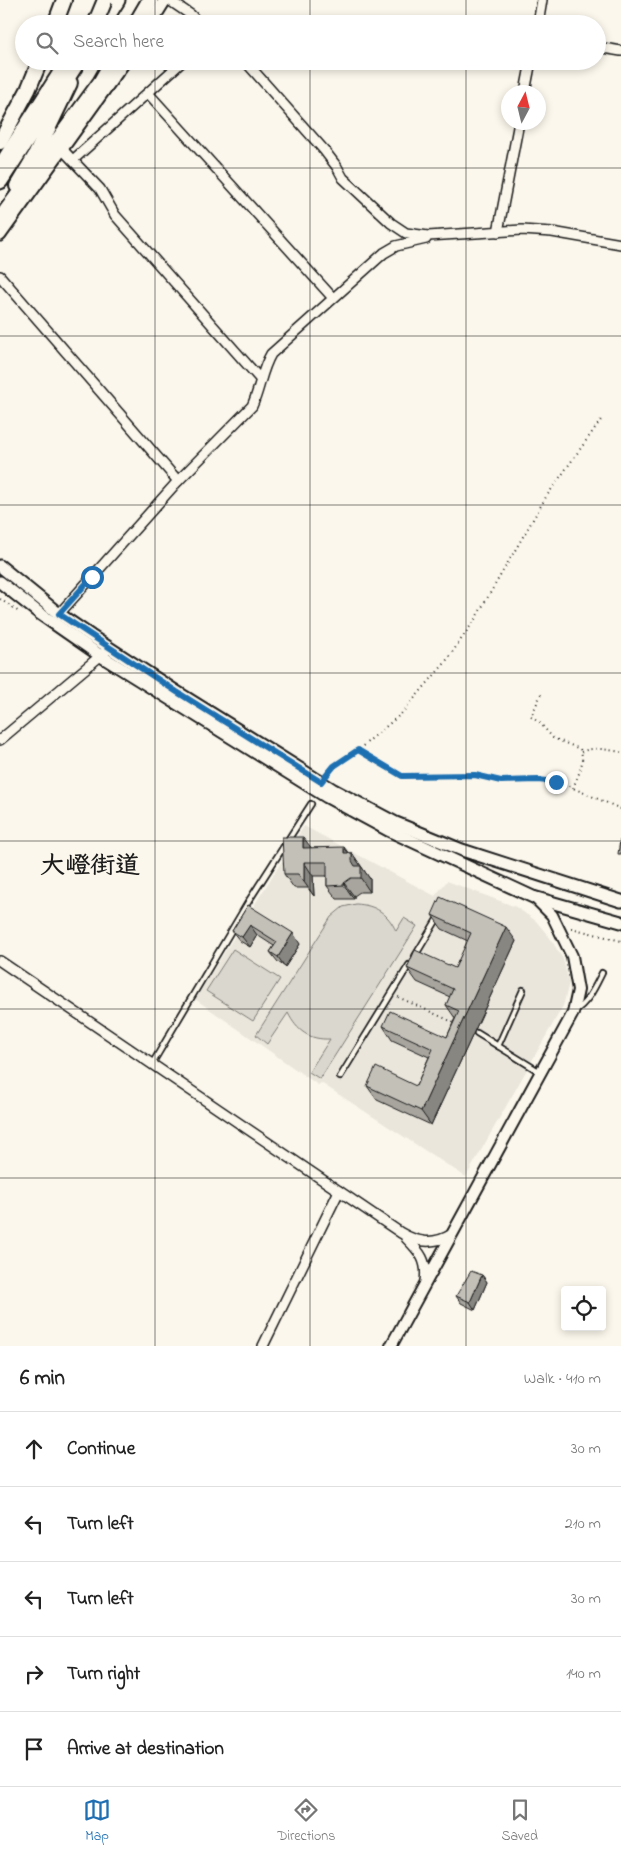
<!DOCTYPE html>
<meta charset="utf-8">
<style>
body{margin:0;font-family:"Indie Flower","LXGW WenKai TC",sans-serif;background:#f6f6f6;color:#222}
.controls{position:absolute;right:15px;bottom:15px;display:grid;overflow:hidden;border-radius:5px;box-shadow:0 2px 8px #0003}
.controls button{width:45px;height:45px;display:grid;place-items:center;padding:0;border:0;border-bottom:1px solid #e0e0e0;background:#fff;color:#222;font:25px sans-serif}
.compass{position:absolute;left:501px;top:85px;width:45px;height:45px;border-radius:50%;background:#fff;box-shadow:0 2px 8px #0003;rotate:7deg}
.stop{position:absolute;width:15px;height:15px;margin:-11px;border:4px solid #1f6fb2;border-radius:50%;background:#fff}
.stop.end{background:#1f6fb2;border-color:#fff;box-shadow:0 1px 5px #0008}
.list{margin:0;padding:0;list-style:none}
h2{display:flex;justify-content:space-between;align-items:center;height:65px;margin:0;padding:0 20px;font-size:21px}
h2 small{font-size:16px;font-weight:400;color:#767676}
.list li{display:grid;grid-template-columns:32px 1fr auto;gap:15px;align-items:center;box-sizing:border-box;height:75px;padding:0 20px;border-top:1px solid #e0e0e0}
.list b{display:block;font-size:19px;white-space:nowrap}
.list em{font-size:16px;font-style:normal;color:#767676}
.icon{flex:none;width:28px;height:28px;fill:none;stroke:currentColor;stroke-width:2;stroke-linecap:round;stroke-linejoin:round}
.map{position:relative;flex:none;width:621px;height:1346px;overflow:hidden}
.search{position:absolute;background:#fff;box-shadow:0 2px 8px #0003;left:15px;right:15px;top:15px;height:55px;display:flex;align-items:center;gap:12px;box-sizing:border-box;padding:0 18px;border-radius:28px;color:#767676;font-size:19px}
.sheet{height:440px;background:#fff}
nav{display:flex;justify-content:space-around;align-items:center;box-sizing:border-box;height:70px;border-top:1px solid #e0e0e0;background:#fff;font-size:14px;color:#767676}
nav a{display:grid;justify-items:center;gap:2px}
nav .on{color:#1f6fb2}
.map>svg:first-child{display:block}
</style>
<div class="map">
<svg width="621" height="1346" viewBox="0 0 621 1346">
<rect width="100%" height="100%" fill="#fbf7ec"/>
<filter id="ink" filterUnits="userSpaceOnUse"><feTurbulence type="fractalNoise" baseFrequency=".02" numOctaves="2"/><feDisplacementMap in="SourceGraphic" scale="10" xChannelSelector="R" yChannelSelector="G"/><feConvolveMatrix kernelMatrix="1 2 1 2 8 2 1 2 1" color-interpolation-filters="sRGB"/></filter>
<g filter="url(#ink)">
<path fill="#eae6dc" d="M304,826L435,896L447,881L516,907L536,921L550,938L563,959L569,983L563,1006L466,1177L321,1083L318,1085L195,999Z"/>
<g fill="#dad7ce" stroke="#7b7a75">
<path d="M356,904C375,905 388,913 396,931L404,918L417,926L320,1079L309,1072L330,1039C309,1040 297,1031 288,1013L267,1044L256,1035L331,917L343,907Z"/>
<path d="M233,949L280,979L253,1021L206,991Z"/>
</g>
<g fill="none" stroke-linecap="round" stroke-linejoin="round">
<g stroke="#1c1c1c" stroke-width="8">
<g id="service">
<path d="M415,956L439,916"/>
<path d="M574,1011C588,1003 595,987 602,973"/>
<path d="M477,1033L540,1072"/>
<path d="M498,1046L523,990"/>
<path d="M152,1064L250,899L311,804"/>
<path d="M340,1077L409,965"/>
</g>
</g>
<g stroke="#1c1c1c" stroke-width="12">
<g id="minor">
<path d="M169,0L191,15L199,24"/>
<path d="M538,24L542,0"/>
<path d="M597,47L621,51"/>
<path d="M245,61L324,150L337,167L343,178L391,223L406,233L428,236L522,230L552,232L621,244"/>
<path d="M525,92L531,61"/>
<path d="M148,93L333,298"/>
<path d="M62,149L100,189L115,215L260,379"/>
<path d="M73,160L183,61"/>
<path d="M498,232L519,122"/>
<path d="M0,276L178,481L59,614"/>
<path d="M178,481L252,406C260,389 261,371 271,354L384,253L396,246L426,239"/>
<path d="M0,740L105,652"/>
<path d="M0,961L401,1233C418,1243 434,1245 452,1234"/>
<path d="M406,1238C420,1252 428,1261 425,1281"/>
<path d="M263,1346L339,1191"/>
</g>
</g>
<g stroke="#1c1c1c" stroke-width="14">
<path id="tertiary" d="M391,1346L573,1013L578,990L572,956L552,915L534,897"/>
</g>
<g stroke="#1c1c1c" stroke-width="15">
<g id="secondary">
<path d="M150,24L165,0"/>
<path d="M0,164L66,61"/>
<path d="M0,235L125,61"/>
<path d="M0,566L59,614L91,636L177,692L332,789L396,823L462,850L621,901"/>
<path d="M0,582L39,613L101,656L327,797L388,830L533,897L621,922"/>
</g>
</g>
<g stroke="#1c1c1c" stroke-width="18">
<g id="primary">
<path d="M55,24L64,0"/>
<path d="M0,142L28,90L40,61"/>
<path d="M17,186L35,156L70,83"/>
</g>
</g>
<g stroke="#1c1c1c" stroke-width="19">
<g id="motorway">
<path d="M102,24L117,0"/>
<path d="M136,24L150,0"/>
<path d="M0,181L78,61"/>
<path d="M0,220L101,82L113,61"/>
</g>
</g>
<g stroke="#1c1c1c" stroke-width="2" stroke-dasharray="1 4" stroke-linecap="butt">
<path d="M0,599L19,612"/>
<path d="M541,694L531,717L540,723L553,738L580,749C586,762 578,775 573,788"/>
<path d="M358,750L402,776L475,775L501,781L537,780L556,782L573,788L621,809"/>
<path d="M581,752C593,746 608,750 621,752"/>
<path d="M327,773L348,756L358,750L401,714L444,664L474,621L546,497L603,417"/>
<path d="M571,928L621,941"/>
<path d="M398,997L455,1023"/>
</g>
<use href="#service" stroke="#fbf7ec" stroke-width="4.5"/>
<use href="#minor" stroke="#fbf7ec" stroke-width="9"/>
<use href="#tertiary" stroke="#fbf7ec" stroke-width="10"/>
<use href="#secondary" stroke="#fbf7ec" stroke-width="11"/>
<use href="#primary" stroke="#fbf7ec" stroke-width="14"/>
<use href="#motorway" stroke="#fbf7ec" stroke-width="15"/>
<g stroke="#1c1c1c" stroke-width="18" stroke-linecap="butt">
<path id="primary-bridge" d="M95,24L105,0"/>
</g>
<use href="#primary-bridge" stroke="#fbf7ec" stroke-width="14"/>
</g>
<g fill="#a8a59e" stroke="#1c1c1c">
<path d="M310,848L352,853L370,879V892H360L354,896V899H337L327,886V876H313L314,896L308,888H294L284,874Z"/>
<path d="M248,905L300,944L285,967L278,962L270,952L274,946L257,935L250,947L240,941L232,931Z"/>
<path d="M432,915L516,941L431,1125L377,1100L367,1086H416L429,1057L392,1040L383,1026L447,1037L455,1018L446,1005L450,997L417,982L407,968H455L468,941L442,929Z"/>
<path d="M482,1275L487,1282L475,1310L461,1303L456,1296Z"/>
</g>
<g fill="#888681" stroke="#1c1c1c">
<path d="M303,837L313,850L303,848Z"/>
<path d="M344,847L352,858V853L370,879V892L344,853Z"/>
<path d="M304,862L313,876L314,896L304,882Z"/>
<path d="M344,883L354,896V899L344,885Z"/>
<path d="M250,925L257,935L250,947L242,937Z"/>
<path d="M506,927L516,941L431,1125L421,1111Z"/>
<path d="M293,933L300,944L285,967L278,957Z"/>
<path d="M482,1275L487,1282L475,1310L470,1302Z"/>
</g>
<g fill="#c3c0b8" stroke="#1c1c1c">
<path d="M282,837H303V848L344,847V853H352V861L355,866H361V878H351L344,883V885L327,886V862H304V882L298,874H284Z"/>
<path d="M620,840L621,854H618Z"/>
<path d="M440,897L506,927L421,1111L367,1086L376,1067L416,1086L433,1049L383,1026L390,1011L447,1037L459,1011L446,1005L453,989L407,968L415,950L455,968L471,933L432,915Z"/>
<path d="M248,905L293,933L278,957L270,952L277,942L250,925L242,937L232,931Z"/>
<path d="M471,1271L482,1275L470,1302L456,1296Z"/>
</g>
</g>
<g fill="none" stroke-linecap="round" stroke-linejoin="round" filter="url(#ink)">
<path stroke="#1f6fb2" stroke-width="6" d="M92,577L59,614L177,692L321,782L334,766L358,750L402,776L475,775L501,781L538,780L556,782"/>
</g>
<path fill="none" stroke="#1c1c1c" stroke-width="1" stroke-opacity="0.55" d="M155,0V24M310,0V24M466,0V24M155,61V1346M310,61V1346M466,61V1346M0,168H621M0,336H621M0,505H621M0,673H621M0,841H621M0,1009H621M0,1178H621"/>
<g text-anchor="middle" dominant-baseline="central" stroke-width="4.5" stroke-linejoin="round" paint-order="stroke">
<g font-size="25" font-weight="bold" fill="#1c1c1c" stroke="#fbf7ec">
<text x="90" y="867">大嶝街道</text>
</g>
</g>
</svg>
<div class="controls">
<button><svg class="icon" aria-label="locate" viewBox="0 0 24 24"><circle cx="12" cy="12" r="6"/><path d="M12 2v4M12 18v4M2 12h4M18 12h4"/></svg></button>
</div>
<svg class="compass" viewBox="-18 -18 36 36"><path d="M0-13l5 13h-10z" fill="#e53935"/><path d="M0 13l5-13h-10z" fill="#767676"/></svg>
<div class="stop" style="left:92px;top:577px"></div>
<div class="stop end" style="left:556px;top:782px"></div>
<div class="search"><svg class="icon" aria-label="search" viewBox="0 0 24 24"><circle cx="10" cy="10" r="6"/><path d="M15 15l6 6"/></svg>Search here</div>
</div>
<section class="sheet">
<h2>6 min<small>Walk · 410 m</small></h2>
<ul class="list">
<li><svg class="icon" aria-label="ahead" viewBox="0 0 24 24"><path d="M12 20V5M6 11l6-6 6 6"/></svg><div><b>Continue</b></div><em>30 m</em></li>
<li><svg class="icon" aria-label="left" viewBox="0 0 24 24"><path d="M17 20v-9H6M10 6l-5 5 5 5"/></svg><div><b>Turn left</b></div><em>210 m</em></li>
<li><svg class="icon" aria-label="left" viewBox="0 0 24 24"><path d="M17 20v-9H6M10 6l-5 5 5 5"/></svg><div><b>Turn left</b></div><em>30 m</em></li>
<li><svg class="icon" aria-label="right" viewBox="0 0 24 24"><path d="M7 20v-9h11M14 6l5 5-5 5"/></svg><div><b>Turn right</b></div><em>140 m</em></li>
<li><svg class="icon" aria-label="arrive" viewBox="0 0 24 24"><path d="M6 21V4h12l-3 4 3 4H6"/></svg><div><b>Arrive at destination</b></div></li>
</ul>
</section>
<nav>
<a class="on"><svg class="icon" aria-label="map" viewBox="0 0 24 24"><path d="M3 6l6-2 6 2 6-2v14l-6 2-6-2-6 2zM9 4v14M15 6v14"/></svg>Map</a>
<a><svg class="icon" aria-label="directions" viewBox="0 0 24 24"><path d="M12 3l9 9-9 9-9-9zM9 14v-3h6M13 9l2 2-2 2"/></svg>Directions</a>
<a><svg class="icon" aria-label="saved" viewBox="0 0 24 24"><path d="M7 4h10v16l-5-4-5 4z"/></svg>Saved</a>
</nav>
